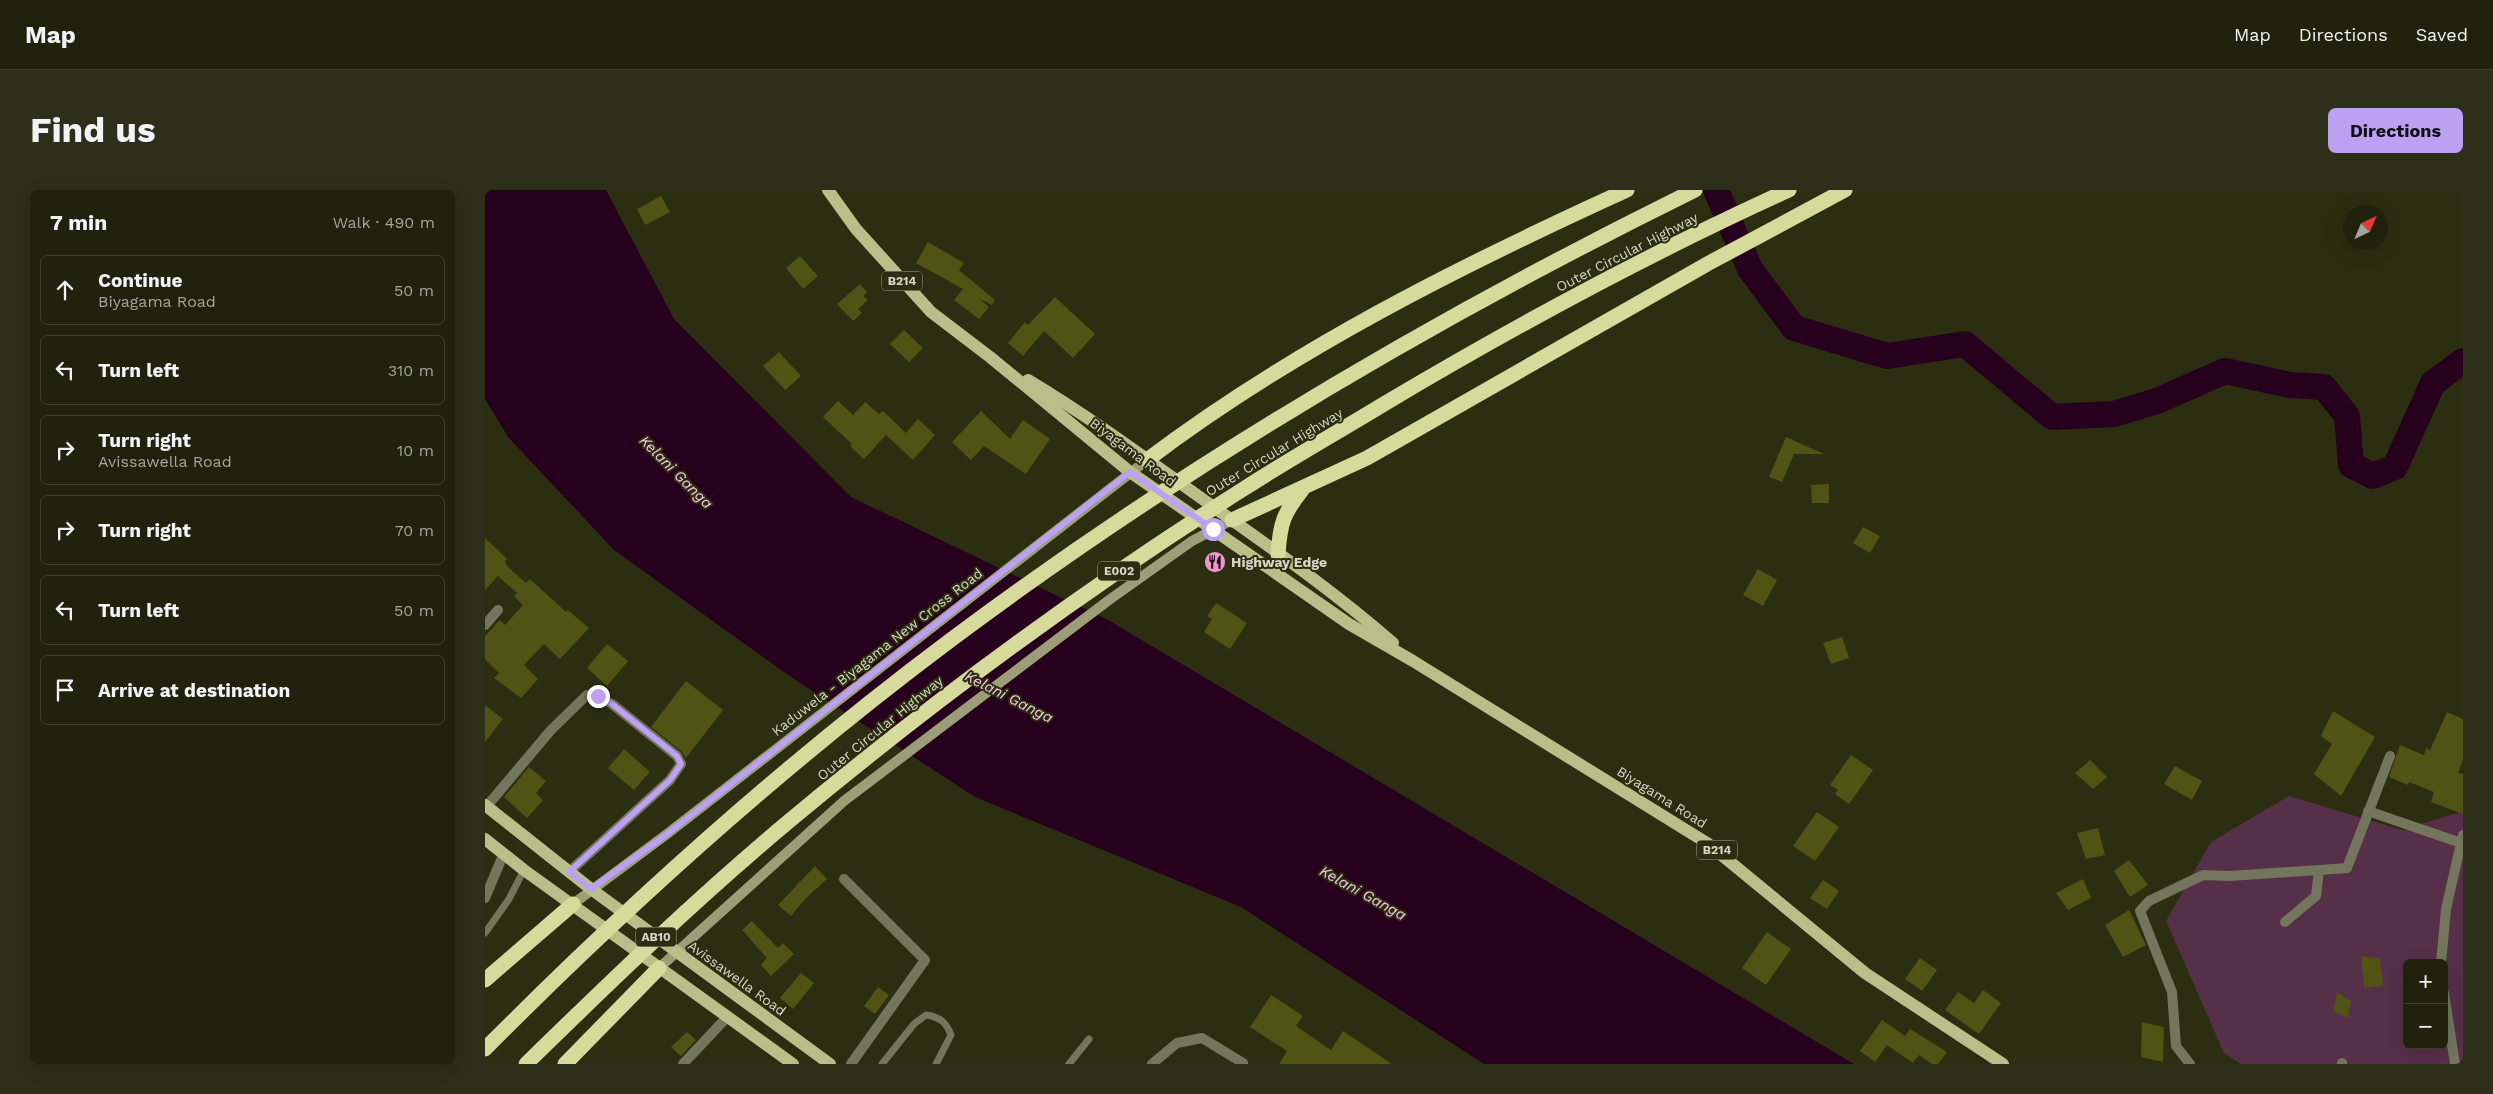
<!DOCTYPE html>
<meta charset="utf-8">
<style>
body{margin:0;font-family:"Work Sans",sans-serif;background:#2d2f1b;color:#f1f3f6}
.controls{position:absolute;right:15px;bottom:15px;display:grid;overflow:hidden;border-radius:8px;box-shadow:0 5px 20px #0002}
.controls button{width:45px;height:45px;display:grid;place-items:center;padding:0;border:0;border-bottom:1px solid #3e3f2e;background:#21220d;color:#f1f3f6;font:25px sans-serif}
.compass{position:absolute;left:1858px;top:15px;width:45px;height:45px;border-radius:50%;background:#21220d;box-shadow:0 5px 20px #0002;rotate:44deg}
.stop{position:absolute;width:15px;height:15px;margin:-11px;border:4px solid #bca0f2;border-radius:50%;background:#fff}
.stop.end{background:#bca0f2;border-color:#fff;box-shadow:0 1px 5px #0008}
.list{margin:0;padding:0;list-style:none}
h2{display:flex;justify-content:space-between;align-items:center;height:65px;margin:0;padding:0 20px;font-size:21px}
h2 small{font-size:16px;font-weight:400;color:#a2a49d}
.list li{display:grid;grid-template-columns:32px 1fr auto;gap:15px;align-items:center;box-sizing:border-box;height:70px;margin:0 10px 10px;padding:0 10px;border:1px solid #3e3f2e;border-radius:8px}
.list b{display:block;font-size:19px;white-space:nowrap}
.list p{margin:0;font-size:16px;white-space:nowrap;color:#a2a49d}
.list em{font-size:16px;font-style:normal;color:#a2a49d}
.icon{flex:none;width:28px;height:28px;fill:none;stroke:currentColor;stroke-width:2;stroke-linecap:round;stroke-linejoin:round}
.map{position:relative;flex:none;width:1978px;height:874px;overflow:hidden;border-radius:8px}
header{display:flex;align-items:center;gap:30px;box-sizing:border-box;height:70px;padding:0 25px;background:#21220d;border-bottom:1px solid #3e3f2e}
header strong{font-size:24px}
nav{display:flex;gap:28px;margin-inline-start:auto;font-size:18px}
.intro{display:flex;align-items:center;justify-content:space-between;box-sizing:border-box;height:120px;padding:0 30px}
h1{margin:0;font-size:35px}
.button{padding:12px 22px;border-radius:8px;background:#bca0f2;color:#111;font-size:18px;font-weight:700}
main{display:flex;gap:30px;padding:0 30px}
aside{flex:1;background:#21220d;border-radius:8px;box-shadow:0 5px 20px #0002}
.map>svg:first-child{display:block}
</style>
<header>
<strong>Map</strong>
<nav><a>Map</a><a>Directions</a><a>Saved</a></nav>
</header>
<div class="intro"><h1>Find us</h1><a class="button">Directions</a></div>
<main>
<aside>
<h2>7 min<small>Walk · 490 m</small></h2>
<ul class="list">
<li><svg class="icon" aria-label="ahead" viewBox="0 0 24 24"><path d="M12 20V5M6 11l6-6 6 6"/></svg><div><b>Continue</b><p>Biyagama Road</p></div><em>50 m</em></li>
<li><svg class="icon" aria-label="left" viewBox="0 0 24 24"><path d="M17 20v-9H6M10 6l-5 5 5 5"/></svg><div><b>Turn left</b></div><em>310 m</em></li>
<li><svg class="icon" aria-label="right" viewBox="0 0 24 24"><path d="M7 20v-9h11M14 6l5 5-5 5"/></svg><div><b>Turn right</b><p>Avissawella Road</p></div><em>10 m</em></li>
<li><svg class="icon" aria-label="right" viewBox="0 0 24 24"><path d="M7 20v-9h11M14 6l5 5-5 5"/></svg><div><b>Turn right</b></div><em>70 m</em></li>
<li><svg class="icon" aria-label="left" viewBox="0 0 24 24"><path d="M17 20v-9H6M10 6l-5 5 5 5"/></svg><div><b>Turn left</b></div><em>50 m</em></li>
<li><svg class="icon" aria-label="arrive" viewBox="0 0 24 24"><path d="M6 21V4h12l-3 4 3 4H6"/></svg><div><b>Arrive at destination</b></div></li>
</ul>
</aside>
<div class="map">
<svg width="1978" height="874" viewBox="0 0 1978 874">
<rect width="100%" height="100%" fill="#2c2e11"/>
<path fill="#562f49" fill-rule="evenodd" d="M1804,606L1917,640L1978,621V874H1756L1739,863L1681,731L1726,652ZM1922,773H1959V855H1922Z"/>
<path fill="#27001d" d="M0,0H121L189,129L366,307L623,430L1369,874H999L756,717L490,607L303,485L129,360L23,247L0,209Z"/>
<g fill="none" stroke-linecap="round" stroke-linejoin="round">
<path stroke="#27001d" stroke-width="26" d="M1231,0L1265,79L1309,138L1402,166L1480,154L1567,227L1629,224L1672,211L1740,181L1805,195L1839,197L1862,226L1866,275L1888,286L1910,277L1948,193L1978,171"/>
</g>
<g fill="#505313">
<path d="M176,6L185,22L160,35L152,19Z"/>
<path d="M443,52L479,73L474,80L510,110L507,115L493,108L504,117L494,129L469,110L478,99L431,73Z"/>
<path d="M315,66L333,86L318,99L301,78Z"/>
<path d="M375,94L382,102L378,106L383,110L373,119L377,123L368,131L352,114Z"/>
<path d="M570,107L610,144L588,168L559,141L538,166L523,153L540,132L543,135Z"/>
<path d="M419,140L438,158L424,172L405,154Z"/>
<path d="M294,162L316,186L300,200L278,176Z"/>
<path d="M353,211L368,225L380,212L394,224L398,221L421,243L433,229L450,245L428,270L401,245L379,269L365,256L367,254L338,227Z"/>
<path d="M496,221L525,249L538,230L565,249L541,284L499,256L486,270L467,252Z"/>
<path d="M1301,247L1339,264H1309L1297,292L1284,287Z"/>
<path d="M1344,294V313H1327L1326,295Z"/>
<path d="M1378,337L1395,346L1385,363L1368,353Z"/>
<path d="M0,348L22,369L20,371L22,376L41,393L45,389L81,422L83,420L104,438L75,469L59,454L39,475L53,489L36,508L9,488L14,483L0,469V446L15,430L20,435L38,415L29,406L32,403L13,386L0,400Z"/>
<path d="M1273,379L1292,390L1278,416L1258,405Z"/>
<path d="M731,413L762,433L745,459L719,442L727,429L722,426Z"/>
<path d="M1357,447L1364,468L1346,474L1338,453Z"/>
<path d="M122,454L143,471L122,496L102,478Z"/>
<path d="M201,491L238,520L201,568L196,561L166,537Z"/>
<path d="M0,515L18,529L0,552Z"/>
<path d="M1848,521L1890,547L1856,606L1829,584L1847,554L1836,546Z"/>
<path d="M1962,522L1978,529V570L1973,583L1978,584V624L1946,612L1949,602L1924,592L1923,595L1904,587L1915,555L1939,565L1941,558L1945,560Z"/>
<path d="M139,559L165,582L149,600L123,578Z"/>
<path d="M1366,565L1388,580L1364,614L1350,604L1353,600L1345,595Z"/>
<path d="M1605,570L1622,587L1608,599L1590,583Z"/>
<path d="M1690,576L1717,591L1707,610L1679,594Z"/>
<path d="M44,577L61,591L51,603L58,610L42,628L19,607Z"/>
<path d="M1332,622L1354,637L1330,671L1308,656Z"/>
<path d="M1613,638L1620,665L1601,669L1592,643Z"/>
<path d="M1644,670L1663,695L1645,707L1629,681Z"/>
<path d="M330,676L342,689L321,708L306,726L293,715Z"/>
<path d="M1598,689L1606,708L1583,720L1571,703Z"/>
<path d="M1338,690L1354,701L1342,719L1325,708Z"/>
<path d="M1644,720L1661,755L1638,767L1620,735Z"/>
<path d="M267,731L293,758L298,753L309,764L286,786L276,775L282,768L257,740Z"/>
<path d="M1282,742L1306,759L1281,795L1257,778Z"/>
<path d="M1876,766L1895,769L1898,796L1879,798Z"/>
<path d="M1435,768L1452,780L1437,801L1420,789Z"/>
<path d="M316,783L329,793L308,819L295,808Z"/>
<path d="M393,797L404,805L390,824L379,816Z"/>
<path d="M1498,800L1516,813L1494,844L1460,820L1473,802L1489,813Z"/>
<path d="M1852,802L1866,811L1863,828L1848,821Z"/>
<path d="M786,805L818,826L811,836L846,860L858,841L907,874H794L802,861L765,837Z"/>
<path d="M1397,830L1420,846L1425,839L1462,862L1453,874H1447L1434,865L1428,873L1402,855L1390,872L1375,861Z"/>
<path d="M1657,832L1679,837L1678,872L1656,867Z"/>
<path d="M202,842L211,850L196,866L186,857Z"/>
</g>
<g fill="none" stroke-linecap="round" stroke-linejoin="round">
<g stroke="#73755c" stroke-width="7">
<path d="M0,743L24,709L39,680"/>
<path d="M397,874L429,834L441,825C455,827 461,832 466,845L451,874"/>
<path d="M584,874L604,849"/>
</g>
<g stroke="#73755c" stroke-width="10">
<path d="M0,435L13,420"/>
<path d="M2,616L66,540L102,505L113,506L127,514L192,566L196,574L185,590L84,682"/>
<path d="M1883,621L1976,653L1978,645"/>
<path d="M359,689L440,770L366,874"/>
<path d="M0,708L19,663"/>
<path d="M1800,732L1831,706L1834,680L1862,678L1905,566"/>
<path d="M1956,773L1961,719L1976,653"/>
<path d="M1959,803L1970,874"/>
<path d="M198,874L243,826"/>
<path d="M667,874L692,853L717,848L758,873"/>
<path d="M1705,874L1691,856L1687,802L1655,721L1664,711L1718,685L1745,686L1834,680"/>
<path d="M1857,874V873"/>
</g>
<g stroke="#9b9e76" stroke-width="10">
<path d="M88,714L182,644L662,270"/>
<path d="M174,778L359,611L624,410L707,351L747,330"/>
</g>
<g stroke="#babe89" stroke-width="12">
<path d="M343,0L371,39L446,122L505,167L645,282L864,434L928,471L1222,653L1380,783L1518,874"/>
<path d="M543,190C608,229 668,274 730,318C791,361 852,404 908,453"/>
<path d="M0,615L106,699L345,874"/>
<path d="M0,649L39,680L308,874"/>
</g>
<g stroke="#d6db9b" stroke-width="15">
<path d="M662,270C809,159 975,76 1142,0"/>
<path d="M747,330L882,268L1224,73L1360,0"/>
<path d="M793,364C795,334 798,324 817,300"/>
<path d="M0,790L88,714"/>
<path d="M80,874L174,778"/>
</g>
<g stroke="#d6db9b" stroke-width="15">
<path d="M0,859C146,712 301,573 467,449C697,277 952,127 1210,0"/>
<path d="M41,874C126,791 212,708 303,632C448,511 600,399 760,298C805,269 853,242 899,214C1030,136 1165,63 1304,0"/>
</g>
</g>
<g fill="none" stroke-linecap="round" stroke-linejoin="round">
<path stroke="#bca0f2" stroke-width="6" d="M113,506L127,514L192,566L196,574L185,590L84,682L106,699L182,644L645,282L728,339"/>
</g>
<defs>
<g id="restaurant-disc" transform="scale(1.125)"><circle r="9.5" fill="#f491d3" stroke="#2c2e11"/><path d="M-5-6h1v4h1v-4h1v4h1v-4h1v5L-1.5 .5V6h-2V.5L-5-1ZM5-6V6H3V1.5H1.5Q1.5-4 5-6Z" fill="#111"/></g>
</defs>
<g fill-rule="evenodd">
<use href="#restaurant-disc" x="730" y="372"/>
</g>
<g text-anchor="middle" dominant-baseline="central" stroke-width="4" stroke-linejoin="round" paint-order="stroke">
<g fill="#2c2e11" stroke="#a2a490" stroke-width="1">
<rect x="397" y="81.5" width="40" height="19" rx="4"/>
<rect x="613" y="371.5" width="42" height="19" rx="4"/>
<rect x="1212" y="650.5" width="40" height="19" rx="4"/>
<rect x="151" y="737.5" width="40" height="19" rx="4"/>
</g>
<g font-size="12" font-weight="bold" fill="#d5d7c6">
<text x="417" y="91">B214</text>
<text x="634" y="381">E002</text>
<text x="1232" y="660">B214</text>
<text x="171" y="747">AB10</text>
</g>
<g font-size="14" fill="#d5d7c6" stroke="#2c2e11">
<text transform="translate(1142 62) rotate(-27)">Outer Circular Highway</text>
<text transform="translate(648 262) rotate(37)">Biyagama Road</text>
<text transform="translate(789 262) rotate(-31)">Outer Circular Highway</text>
<text transform="translate(392 462) rotate(-38)">Kaduwela - Biyagama New Cross Road</text>
<text transform="translate(395 538) rotate(-39)">Outer Circular Highway</text>
<text transform="translate(1177 607) rotate(32)">Biyagama Road</text>
<text transform="translate(252 788) rotate(36)">Avissawella Road</text>
</g>
<g font-size="14" font-weight="bold" fill="#d5d7c6" stroke="#2c2e11" text-anchor="start">
<text x="746" y="372">Highway Edge</text>
</g>
<g font-size="15" font-style="italic" fill="#f7c6e5" stroke="#2c2e11">
<text transform="translate(191 282) rotate(45)">Kelani Ganga</text>
<text transform="translate(524 507) rotate(27)">Kelani Ganga</text>
<text transform="translate(878 703) rotate(29)">Kelani Ganga</text>
</g>
</g>
</svg>
<div class="controls">
<button>+</button>
<button>−</button>
</div>
<svg class="compass" viewBox="-18 -18 36 36"><path d="M0-13l5 13h-10z" fill="#e53935"/><path d="M0 13l5-13h-10z" fill="#a2a49d"/></svg>
<div class="stop" style="left:728px;top:339px"></div>
<div class="stop end" style="left:113px;top:506px"></div>
</div>
</main>
